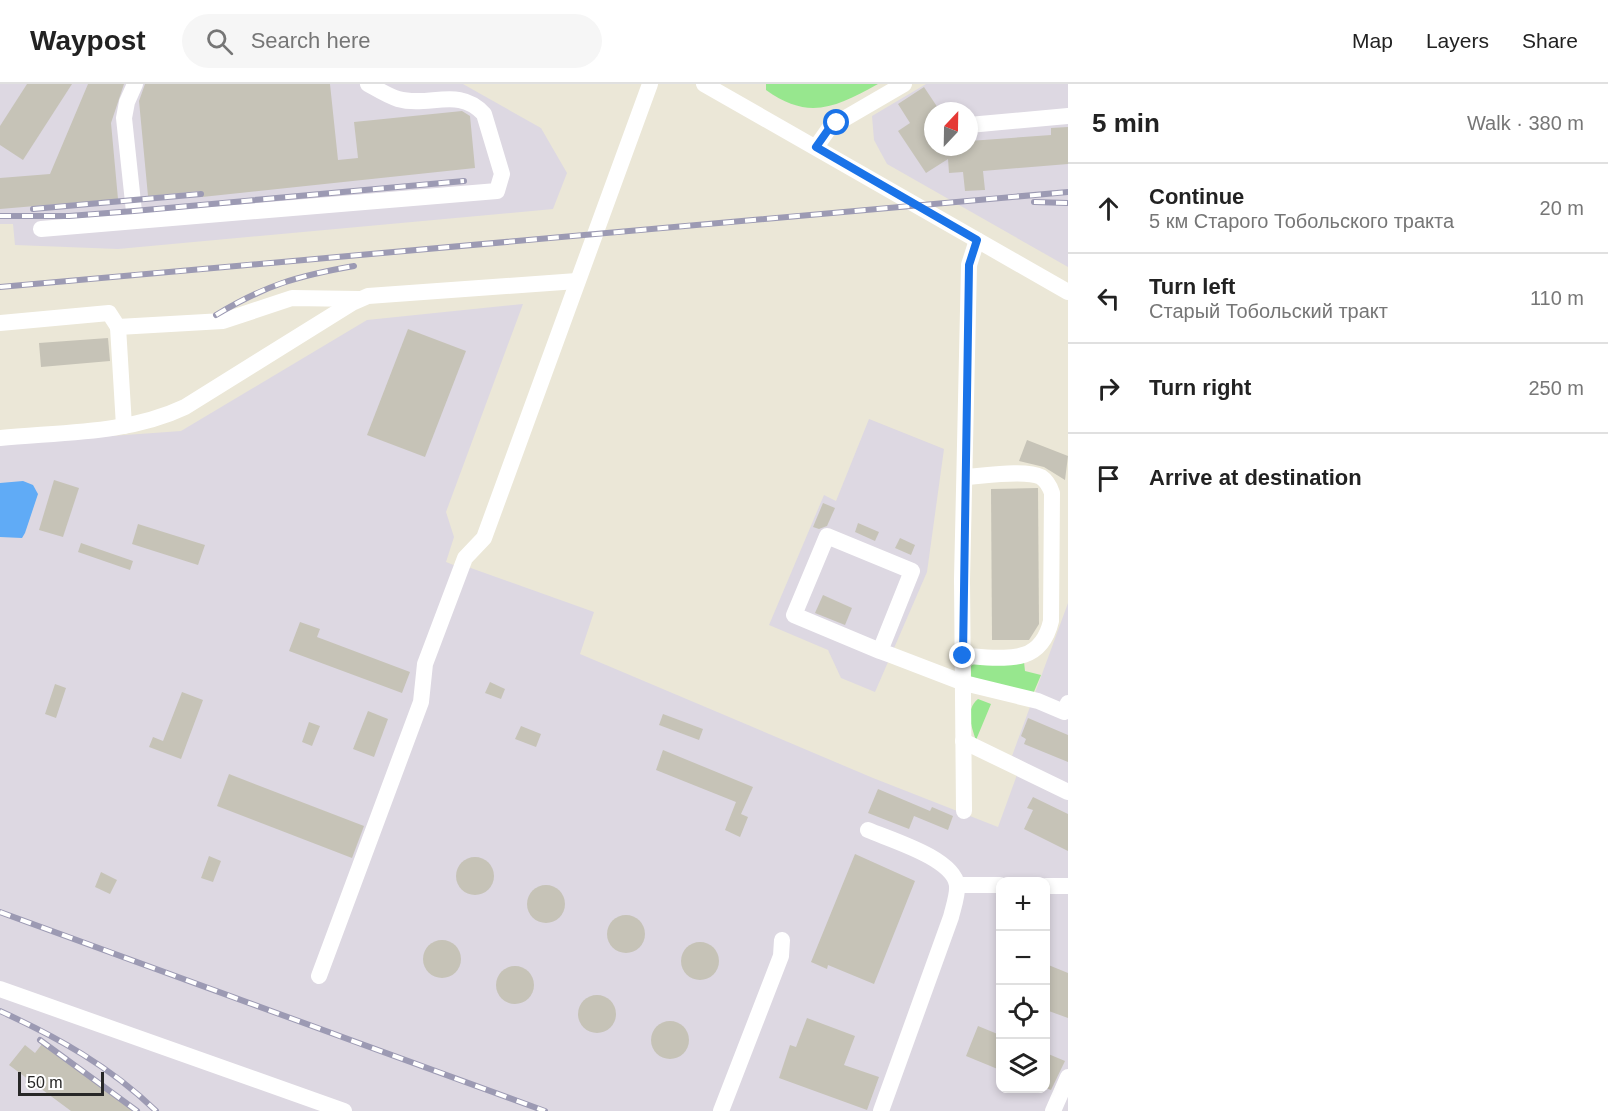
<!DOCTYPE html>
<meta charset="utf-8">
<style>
body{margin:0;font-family:Helvetica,sans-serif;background:#f6f6f6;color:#222}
.controls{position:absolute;right:18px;bottom:18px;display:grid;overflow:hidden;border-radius:12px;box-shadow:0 3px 9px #0003}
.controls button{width:54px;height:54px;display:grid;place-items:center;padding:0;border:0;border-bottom:2px solid #e0e0e0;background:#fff;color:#222;font:30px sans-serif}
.compass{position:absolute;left:924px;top:18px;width:54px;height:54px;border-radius:50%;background:#fff;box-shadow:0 3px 9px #0003;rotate:22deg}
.scale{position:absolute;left:18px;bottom:15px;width:86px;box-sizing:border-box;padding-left:6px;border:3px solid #272727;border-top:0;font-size:16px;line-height:21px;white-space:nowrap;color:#272727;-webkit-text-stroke:4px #fff;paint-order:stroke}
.stop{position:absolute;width:18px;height:18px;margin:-14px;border:4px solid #1a73e8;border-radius:50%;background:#fff}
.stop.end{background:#1a73e8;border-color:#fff;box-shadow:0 2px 6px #0008}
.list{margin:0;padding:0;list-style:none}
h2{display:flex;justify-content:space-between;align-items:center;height:78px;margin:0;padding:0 24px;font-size:26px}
h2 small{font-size:20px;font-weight:400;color:#767676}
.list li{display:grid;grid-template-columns:39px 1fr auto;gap:18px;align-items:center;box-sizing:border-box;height:90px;padding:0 24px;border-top:2px solid #e0e0e0}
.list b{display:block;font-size:22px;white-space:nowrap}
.list p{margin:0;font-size:20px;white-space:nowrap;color:#767676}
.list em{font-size:20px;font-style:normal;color:#767676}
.icon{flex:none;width:33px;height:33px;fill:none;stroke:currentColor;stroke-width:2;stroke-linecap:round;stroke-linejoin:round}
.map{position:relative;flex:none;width:1068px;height:1027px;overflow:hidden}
header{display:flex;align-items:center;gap:36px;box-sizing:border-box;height:84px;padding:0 30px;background:#fff;border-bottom:2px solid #e0e0e0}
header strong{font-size:28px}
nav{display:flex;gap:33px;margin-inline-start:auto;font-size:21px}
.search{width:420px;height:54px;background:#f6f6f6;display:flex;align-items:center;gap:15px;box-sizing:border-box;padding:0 21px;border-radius:33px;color:#767676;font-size:22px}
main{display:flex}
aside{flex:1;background:#fff}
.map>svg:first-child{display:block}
</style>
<header>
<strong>Waypost</strong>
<div class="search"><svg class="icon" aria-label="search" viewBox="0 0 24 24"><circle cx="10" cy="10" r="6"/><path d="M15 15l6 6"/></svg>Search here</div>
<nav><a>Map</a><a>Layers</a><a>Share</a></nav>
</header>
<main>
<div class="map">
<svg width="1068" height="1027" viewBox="0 0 1068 1027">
<rect width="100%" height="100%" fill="#ebe7d7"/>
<g fill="#ddd8e2" fill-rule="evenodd">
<path d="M0,0H463L541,44L567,89L553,125L118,165L15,161L13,140H0Z"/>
<path d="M926,0H1068V183L887,80L874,56L872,32ZM933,27H969V63H933Z"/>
<path d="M523,220L446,428L454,453L446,478L466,486L468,483L594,528L580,570L873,694L998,743L1022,677L1012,672L1068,519V1027H0V360L181,347L367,236ZM1000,798H1046V1004H1000Z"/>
<path d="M869,335L944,365L927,488L875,608L841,594L828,566L769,541L824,411L836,417Z"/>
</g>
<g fill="#97e78e">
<path d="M766,0H878C836,23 809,37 766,6Z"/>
<path d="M1024,578L1025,587L1041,591L1033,610L971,593V582L975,579Z"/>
<path d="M978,615L991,620L976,656C971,641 965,626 978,615Z"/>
</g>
<path fill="#60abf6" d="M23,397L33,401L38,410L25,449L22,454L0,453V399Z"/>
<g fill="#c6c3b7">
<path d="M27,0H72L23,76L0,61V42Z"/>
<path d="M88,0H124L111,39L118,115L0,125V94L50,90Z"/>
<path d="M145,0H330L338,76L358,74L354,38L462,27L470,32L475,84L202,113L201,107L148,112L139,17Z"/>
<path d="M924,3L940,27H933V63H969V57L1051,51V44L1068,43V80L983,87L985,106L965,107L963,88L949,89L948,75L926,89L898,47L910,39L898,20Z"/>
<path d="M408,245L466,267L425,373L367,351Z"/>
<path d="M108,254L110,277L41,283L39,259Z"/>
<path d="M1027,356L1068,372L1065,396L1044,383L1019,377Z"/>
<path d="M54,396L79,404L63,453L39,446Z"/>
<path d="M1038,404L1039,540L1029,556H992L991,405Z"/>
<path d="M823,419L835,424L827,442L819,445L813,443Z"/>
<path d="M858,439L879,448L875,457L855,448Z"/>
<path d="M138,440L205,461L198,481L132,460Z"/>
<path d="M900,454L915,461L911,471L895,464Z"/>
<path d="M81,459L133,477L130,486L78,468Z"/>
<path d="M823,511L852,524L845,541L815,529Z"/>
<path d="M300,538L320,545L317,553L410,588L402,609L289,567Z"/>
<path d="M490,598L505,605L501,615L485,609Z"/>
<path d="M55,600L66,604L56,634L45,630Z"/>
<path d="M182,608L203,616L181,675L149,663L153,653L163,657Z"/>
<path d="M368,627L388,635L374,673L353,665Z"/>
<path d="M663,630L703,645L699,656L659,641Z"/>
<path d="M1028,634L1068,651V678L1024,660L1026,655L1021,652Z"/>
<path d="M309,638L320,642L312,662L302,658Z"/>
<path d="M521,642L541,650L536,663L515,655Z"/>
<path d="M663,666L753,703L741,730L748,733L740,753L725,746L736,718L656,686Z"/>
<path d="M229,690L364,742L352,774L217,722Z"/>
<path d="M878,705L930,727L932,723L953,732L948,746L914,732L909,745L868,729Z"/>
<path d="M1033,713L1068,730V767L1024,745L1033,726L1027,724Z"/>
<path d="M855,770L915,797L874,900L828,881L827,885L811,878Z"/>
<path d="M209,772L221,777L213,798L201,794Z"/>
<circle cx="475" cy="792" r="19"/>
<path d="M101,788L117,796L110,810L95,803Z"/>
<circle cx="546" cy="820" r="19"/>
<circle cx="626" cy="850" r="19"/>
<circle cx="442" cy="875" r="19"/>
<circle cx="700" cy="877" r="19"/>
<path d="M1046,880L1068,889V934L1046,926Z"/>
<circle cx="515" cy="901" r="19"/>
<circle cx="597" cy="930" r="19"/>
<path d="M807,934L855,952L844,981L879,993L867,1026L779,994L790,961L796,963Z"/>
<circle cx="670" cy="956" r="19"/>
<path d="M978,942L1000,951V986L966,972Z"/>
<path d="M42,960L49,963L135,1027H71L9,981L25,961L35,969Z"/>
<path d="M1046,969L1065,977L1051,1006L1046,1004Z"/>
</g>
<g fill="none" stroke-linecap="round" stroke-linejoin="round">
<g stroke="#fff" stroke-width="16">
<path d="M135,0L127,18L124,34L135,137"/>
<path d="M704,0L1068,208"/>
<path d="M969,41L1068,32"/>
<path d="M816,63L828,46L837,39L904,0"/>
<path d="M41,145L497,107L502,90L484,30C459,2 429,24 398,15C388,12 377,5 368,0"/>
<path d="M0,239L109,229L118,243L223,237L292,214L359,215"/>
<path d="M118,243L124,342"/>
<path d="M0,354C62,348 128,350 185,323L352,219L368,212L577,197"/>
<path d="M880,567L912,487L827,452L794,531L880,567L891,571L964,599L1038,617L1064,628L1068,619"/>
<path d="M963,572C1002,573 1040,584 1051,537L1052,409C1050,403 1047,397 1041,393C1026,385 983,392 965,393"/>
<path d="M963,657L1068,708"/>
<path d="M964,727L962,496L969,181L977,156"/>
<path d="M868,746C891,756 953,774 957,801C958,811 953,824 951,833L881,1027"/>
<path d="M957,801H1000"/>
<path d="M1046,802H1068"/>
<path d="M319,892L421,618L425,580L465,474L484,454L650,0"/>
<path d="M0,905L344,1027"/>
<path d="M721,1027L781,872L782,856"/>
<path d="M1053,1027L1068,993"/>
</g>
<g stroke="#9c9ab3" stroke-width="6">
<g id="rail">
<path d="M1034,118L1068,119"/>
<path d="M33,125L201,110"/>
<path d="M0,132H69L134,127L464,97"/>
<path d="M0,203L1068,108"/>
<path d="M216,231C266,201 297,192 354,182"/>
<path d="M0,828L545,1027"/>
<path d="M0,927C57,953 111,983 156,1027"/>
<path d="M40,956L137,1027"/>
</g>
</g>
<use href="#rail" stroke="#fff" stroke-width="4" stroke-dasharray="11" stroke-linecap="butt"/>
</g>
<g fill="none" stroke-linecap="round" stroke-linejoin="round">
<path stroke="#1a73e8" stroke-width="8" d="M837,39L828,46L816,63L977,156L969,181L963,572"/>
</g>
</svg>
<div class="controls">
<button>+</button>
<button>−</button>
<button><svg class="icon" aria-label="locate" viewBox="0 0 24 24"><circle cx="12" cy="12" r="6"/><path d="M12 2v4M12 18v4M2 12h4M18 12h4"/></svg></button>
<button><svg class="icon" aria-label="layers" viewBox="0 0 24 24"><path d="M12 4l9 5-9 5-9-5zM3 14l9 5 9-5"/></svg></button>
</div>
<svg class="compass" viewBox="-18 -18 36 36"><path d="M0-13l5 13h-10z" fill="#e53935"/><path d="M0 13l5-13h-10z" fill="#767676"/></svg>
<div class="scale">50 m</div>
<div class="stop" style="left:837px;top:39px"></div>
<div class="stop end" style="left:963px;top:572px"></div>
</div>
<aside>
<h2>5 min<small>Walk · 380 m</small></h2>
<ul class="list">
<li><svg class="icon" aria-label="ahead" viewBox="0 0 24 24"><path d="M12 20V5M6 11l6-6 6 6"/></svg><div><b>Continue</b><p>5 км Старого Тобольского тракта</p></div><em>20 m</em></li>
<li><svg class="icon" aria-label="left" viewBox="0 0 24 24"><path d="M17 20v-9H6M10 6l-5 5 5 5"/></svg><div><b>Turn left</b><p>Старый Тобольский тракт</p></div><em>110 m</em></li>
<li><svg class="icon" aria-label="right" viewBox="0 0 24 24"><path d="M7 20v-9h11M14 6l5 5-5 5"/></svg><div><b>Turn right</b></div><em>250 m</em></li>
<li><svg class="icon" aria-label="arrive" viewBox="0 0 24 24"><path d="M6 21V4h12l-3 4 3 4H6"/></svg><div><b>Arrive at destination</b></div></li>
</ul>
</aside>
</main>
